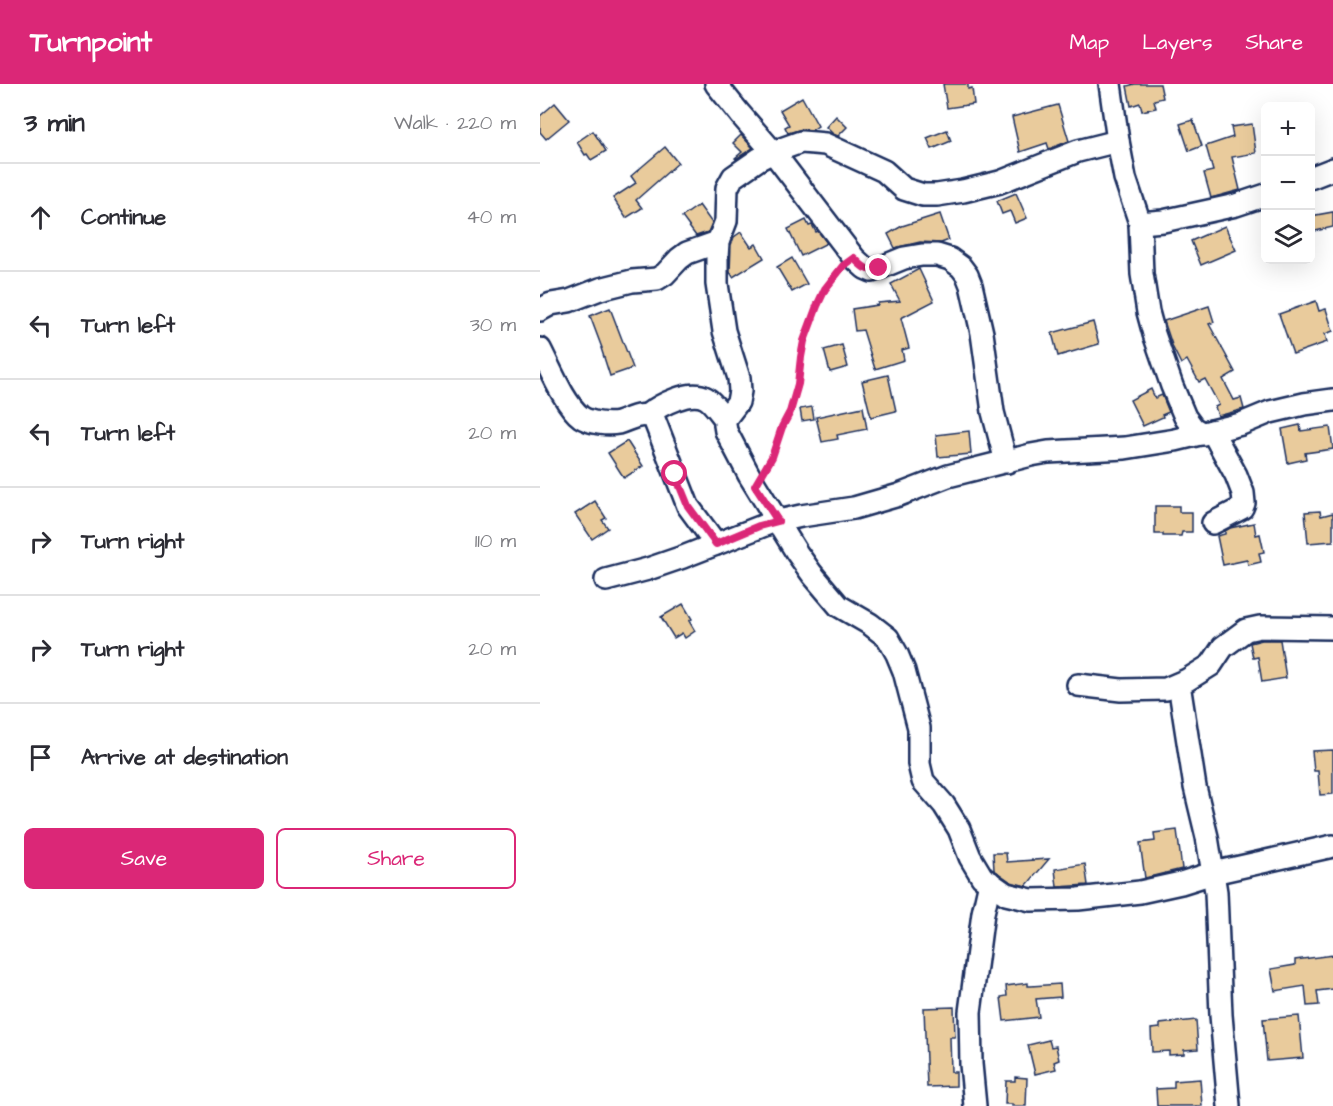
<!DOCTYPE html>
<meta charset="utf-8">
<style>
body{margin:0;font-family:"Architects Daughter",sans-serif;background:#f7f7f7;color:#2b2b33}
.controls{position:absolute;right:18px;top:18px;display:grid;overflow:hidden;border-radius:9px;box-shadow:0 6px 24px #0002}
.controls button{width:54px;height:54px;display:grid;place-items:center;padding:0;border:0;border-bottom:2px solid #e1e1e2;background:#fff;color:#2b2b33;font:30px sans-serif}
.stop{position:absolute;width:18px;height:18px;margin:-14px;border:4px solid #db2777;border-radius:50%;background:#fff}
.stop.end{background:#db2777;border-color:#fff;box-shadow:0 2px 6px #0008}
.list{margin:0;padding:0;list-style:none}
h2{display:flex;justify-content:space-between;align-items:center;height:78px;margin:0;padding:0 24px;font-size:26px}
h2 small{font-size:20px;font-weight:400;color:#7c7c81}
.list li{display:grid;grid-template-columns:39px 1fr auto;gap:18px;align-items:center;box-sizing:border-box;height:108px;padding:0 24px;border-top:2px solid #e1e1e2}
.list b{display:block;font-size:22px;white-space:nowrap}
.list em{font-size:20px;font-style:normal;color:#7c7c81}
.actions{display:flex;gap:12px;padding:18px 24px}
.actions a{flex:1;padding:14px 0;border:2px solid #db2777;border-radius:9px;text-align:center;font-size:21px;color:#db2777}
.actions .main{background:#db2777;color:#fff}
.icon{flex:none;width:33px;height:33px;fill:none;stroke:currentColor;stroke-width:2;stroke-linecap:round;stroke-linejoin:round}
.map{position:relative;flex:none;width:793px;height:1022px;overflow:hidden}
header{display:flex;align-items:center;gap:36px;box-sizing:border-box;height:84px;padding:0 30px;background:#db2777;color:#fff}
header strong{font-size:28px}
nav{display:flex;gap:33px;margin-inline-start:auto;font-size:21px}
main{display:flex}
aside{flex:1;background:#fff}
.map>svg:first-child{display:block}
</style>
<header>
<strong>Turnpoint</strong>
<nav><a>Map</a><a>Layers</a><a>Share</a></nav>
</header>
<main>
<aside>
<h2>3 min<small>Walk · 220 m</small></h2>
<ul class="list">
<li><svg class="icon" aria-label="ahead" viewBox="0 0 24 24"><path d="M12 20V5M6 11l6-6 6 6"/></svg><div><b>Continue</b></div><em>40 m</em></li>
<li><svg class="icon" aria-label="left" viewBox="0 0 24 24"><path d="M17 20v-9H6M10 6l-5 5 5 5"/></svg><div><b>Turn left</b></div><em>30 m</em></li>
<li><svg class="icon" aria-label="left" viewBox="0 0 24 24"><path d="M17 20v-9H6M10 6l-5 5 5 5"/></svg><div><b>Turn left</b></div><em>20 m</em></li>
<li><svg class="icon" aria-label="right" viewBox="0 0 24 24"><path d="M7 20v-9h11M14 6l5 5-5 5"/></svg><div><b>Turn right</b></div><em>110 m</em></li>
<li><svg class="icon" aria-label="right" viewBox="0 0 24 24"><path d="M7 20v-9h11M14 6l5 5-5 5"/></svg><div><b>Turn right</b></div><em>20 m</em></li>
<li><svg class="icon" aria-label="arrive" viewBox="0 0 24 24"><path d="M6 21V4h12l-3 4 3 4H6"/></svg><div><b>Arrive at destination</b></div></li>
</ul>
<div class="actions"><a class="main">Save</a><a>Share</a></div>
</aside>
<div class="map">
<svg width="793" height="1022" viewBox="0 0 793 1022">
<rect width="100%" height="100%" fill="#fff"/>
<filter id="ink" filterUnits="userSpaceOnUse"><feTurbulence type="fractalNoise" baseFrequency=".0167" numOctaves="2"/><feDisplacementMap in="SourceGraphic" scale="12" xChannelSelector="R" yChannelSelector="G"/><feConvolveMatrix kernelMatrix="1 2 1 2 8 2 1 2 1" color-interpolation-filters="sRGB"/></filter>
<g filter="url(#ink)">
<g fill="#e9cb9c" stroke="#1b2f5e" stroke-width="1.5">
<path d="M403,0H428V5L432,4L434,20L407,24Z"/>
<path d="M595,0H620L623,14L614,16L616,24L602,27L600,19L591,22L587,2Z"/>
<path d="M262,13L278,42L272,46L262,45L248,49L245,43L249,41L240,26Z"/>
<path d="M15,19L29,36L6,55L0,48V32Z"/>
<path d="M518,21L529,57L509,65L507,59L480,68L472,33Z"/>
<path d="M296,32L307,43L298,52L293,50L286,43Z"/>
<path d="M653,36L662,62L649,67L640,40Z"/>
<path d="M712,40L716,69L692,73L700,106L671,114L664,89L673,87L666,62L693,53L691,43Z"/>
<path d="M407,46L411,57L392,65L387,54Z"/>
<path d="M53,47L66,67L51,76L47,70L45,71L37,58Z"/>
<path d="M201,51L213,64L196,75L195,74L202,68L193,59Z"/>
<path d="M125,63L138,79L96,116L102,124L86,134L73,114L96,99L91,92Z"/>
<path d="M476,109L487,134L475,139L470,127L462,130L457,117Z"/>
<path d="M159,121L172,139L168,148L156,152L142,133Z"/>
<path d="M793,128V143L771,148V132Z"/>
<path d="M400,130L409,156L401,159L380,158L355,164L348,150L362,142Z"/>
<path d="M266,136L269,142L272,141L276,148L278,147L287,159L261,172L248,145Z"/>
<path d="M685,142L696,166L661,181L651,157Z"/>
<path d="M201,148L211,163L216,160L224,174L193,193L190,188L191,161L194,153Z"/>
<path d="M252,174L267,200L252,208L237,183Z"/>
<path d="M379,185L394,217L361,234L369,264L362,266L364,276L335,285L323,246L315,247L312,225L338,221V219L360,217L351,200Z"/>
<path d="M776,217L779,227L786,225L793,247L785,250L787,258L753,270L739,230Z"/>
<path d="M669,222L674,238L669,240L695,288L683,295L694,316L701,314L704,325L678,332L675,323L679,321L665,295L659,298L647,276L641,280L633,264L624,237Z"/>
<path d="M70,224L93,284L70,292L61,264H62L50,232Z"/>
<path d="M553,238L559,260L518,272L512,249Z"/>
<path d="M302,261L308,283L290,288L284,266Z"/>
<path d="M348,291L356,327L331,333L322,297Z"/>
<path d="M611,305L615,314L622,311L629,328L622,331L623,333L603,342L590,316Z"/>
<path d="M272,323L274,335L262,337L260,325Z"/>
<path d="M323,323L327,345L297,351L298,355L282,358L276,333Z"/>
<path d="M760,341L761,347L790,343L793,365L765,369L766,375L748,379L742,345Z"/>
<path d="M429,347L431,370L398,373L396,351Z"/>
<path d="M87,357L103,382L84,394L68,369Z"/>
<path d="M55,417L66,434L62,436L68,444L52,455L35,430Z"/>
<path d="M615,422H639V428H652V448H642L641,452H623V450H615Z"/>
<path d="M780,427L781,432L793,429V457L768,459L765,428Z"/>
<path d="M714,439L716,451L720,450L724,468L719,469L721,478L708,481L707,476L683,481L677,452L685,450V447L690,444Z"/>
<path d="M143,520L152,535L149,537L155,547L145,554L142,549L134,554L121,533Z"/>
<path d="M722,556H740L746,594L722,598L718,573L713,574L710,559Z"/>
<path d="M793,666V710L780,711L778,687H774L772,667Z"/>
<path d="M637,746L642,785L605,794L600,759L615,757L614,749Z"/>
<path d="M453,769H466L467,778L509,775L486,802L471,798L454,786Z"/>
<path d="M545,780L548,801L517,803L515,785Z"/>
<path d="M793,871V905L777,907L779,921L767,922L765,902L735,907L731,885L755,881V876Z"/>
<path d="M488,899V902H491L520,900L521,913L496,915L499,933L464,937L461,913L467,912L466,902Z"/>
<path d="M414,923L415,953H410L411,988H416V1002L387,1003L384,924Z"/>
<path d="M759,932L763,974L727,977L723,935Z"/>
<path d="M656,936L658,965L644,966V970L629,971V967L612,968L611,945L620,944V940Z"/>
<path d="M509,956L511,963L516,962L519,976L514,978L516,985L495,990L488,961Z"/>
<path d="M475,993L487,994L486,1022H472V1020H465L466,997H475Z"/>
<path d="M660,995L662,1022H617L616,1005L634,1004V997Z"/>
</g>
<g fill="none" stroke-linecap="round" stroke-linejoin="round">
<g stroke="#1b2f5e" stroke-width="26">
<g id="minor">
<path d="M176,0L200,30L233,68L314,174L325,184L332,187L364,174L382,171H397L410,175L421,183L427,191L431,201L442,249L453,328L464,370L467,378"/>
<path d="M570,0L578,57L585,94L600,139L602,190L608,228L614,250L632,302L645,333L653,344L663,350"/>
<path d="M578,57L538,67L460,98L423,107L397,111H383L364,105L344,87L285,60L274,59L261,58L233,68L219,75L193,93L187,104L186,137L178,158L177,173V200L184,247L199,294L200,307L198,318L185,335V341L186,347L209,391L257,469L272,490L299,522L330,540L348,554L357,570L364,587L379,644V680L383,697L404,721L419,745L430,773L442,793L466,810L491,816L538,815L600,808L641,799L673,789L793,762"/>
<path d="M770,94L793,85"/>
<path d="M600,139L623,137L696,121L726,111"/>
<path d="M0,226L11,220L29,217L60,205L92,197L117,195L125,190L139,175L147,169L178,158"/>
<path d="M0,265C10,284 24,320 41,333C50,339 68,341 78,339C91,335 101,327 114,335L148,422L176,460"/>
<path d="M107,331C120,321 150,305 166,314C173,318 180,329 185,335"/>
<path d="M672,347L696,391L703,409L704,419L702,424L673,439"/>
<path d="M66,496L108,485L143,473L230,439L261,432L314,424L359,411L408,392L491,371L508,368L585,364L635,356L701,340L730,328L764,320L793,316"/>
<path d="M639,600L655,703L667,753L676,808L681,931L689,1022"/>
<path d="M538,601L581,606L626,605L647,596L671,581L683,563L706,546L720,543L793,544"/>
<path d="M435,1022L431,980L430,928L443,829L450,798"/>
</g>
</g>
<path stroke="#1b2f5e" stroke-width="3" stroke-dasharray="4.5 4.5" stroke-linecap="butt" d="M225,385L232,373L239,352L250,328L258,300L261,273L270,238L285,205L300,186"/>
<use href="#minor" stroke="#fff" stroke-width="21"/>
</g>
</g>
<g fill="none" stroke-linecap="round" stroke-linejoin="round" filter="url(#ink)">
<path stroke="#db2777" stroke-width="8" d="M135,390L148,422L176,460L219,442L238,437L215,402L232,373L242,343L250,328L258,300L261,273L264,257L277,222L285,205L303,182L314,174C323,183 326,188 339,184"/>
</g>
</svg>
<div class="controls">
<button>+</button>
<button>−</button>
<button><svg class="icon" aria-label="layers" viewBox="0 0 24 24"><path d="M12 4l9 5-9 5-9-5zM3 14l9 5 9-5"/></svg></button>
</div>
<div class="stop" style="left:135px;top:390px"></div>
<div class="stop end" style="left:339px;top:184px"></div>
</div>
</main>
